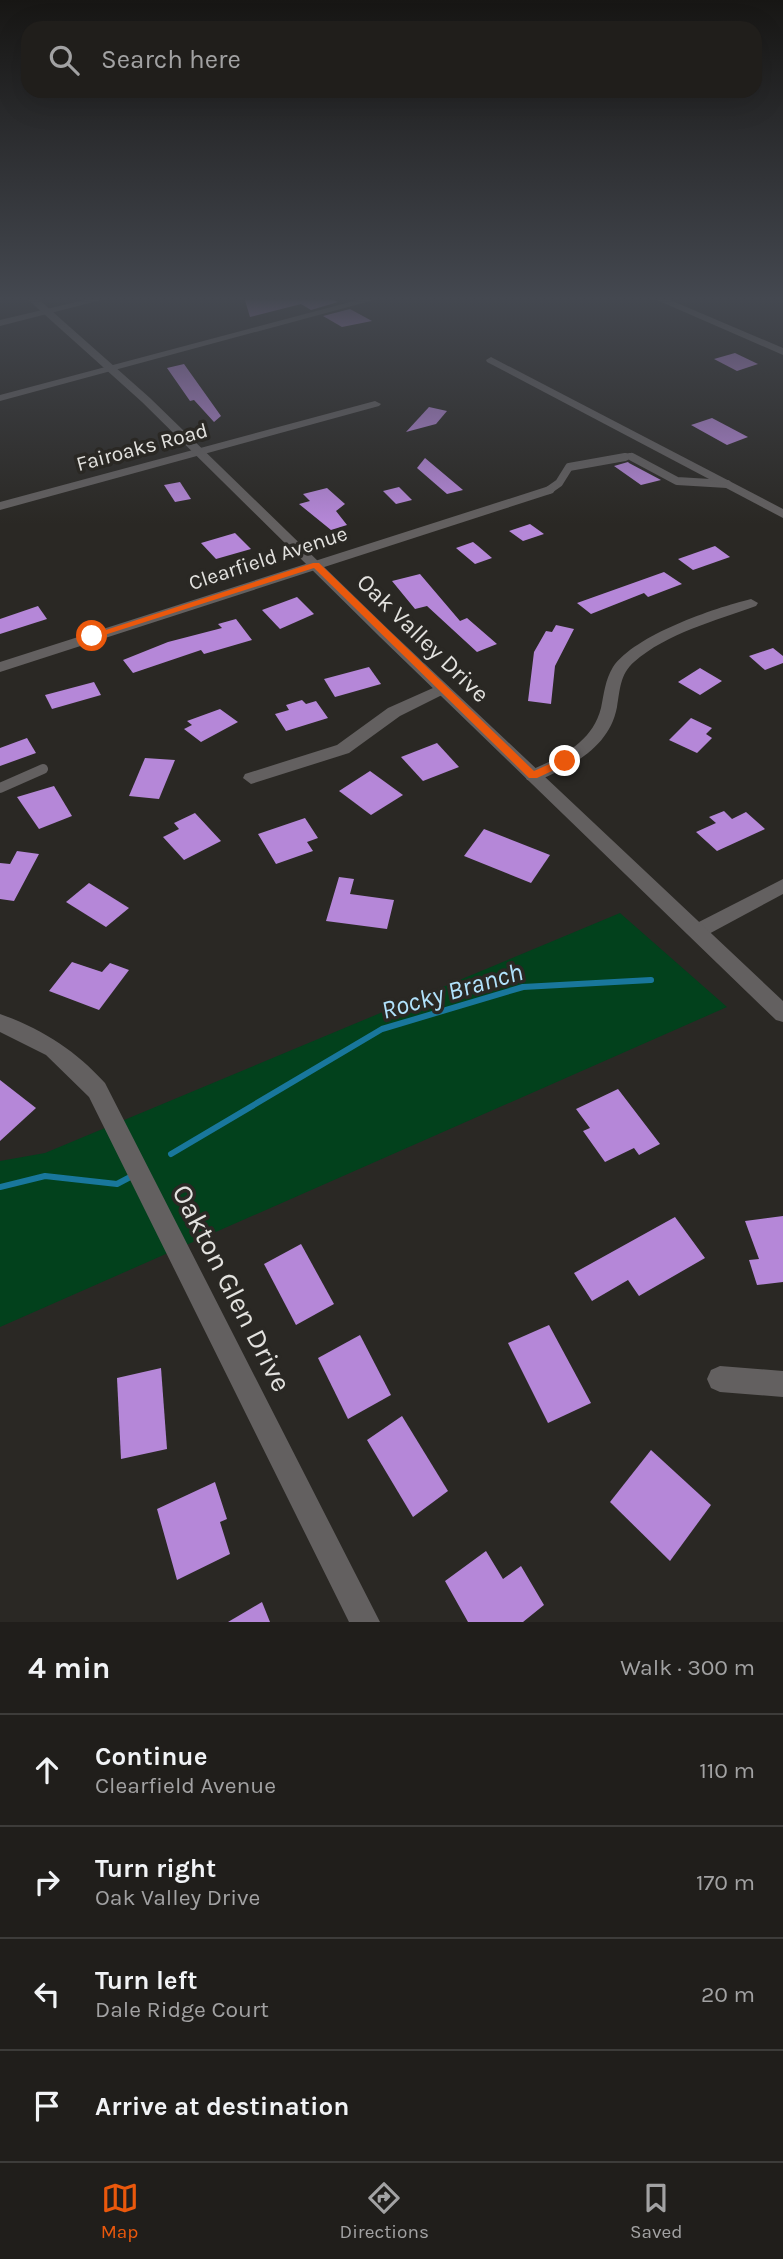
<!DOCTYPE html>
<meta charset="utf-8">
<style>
body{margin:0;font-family:Karla,sans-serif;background:#2d2b28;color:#f1f3f6}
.stop{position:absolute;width:21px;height:21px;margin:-16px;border:5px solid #ea580c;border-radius:50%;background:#fff}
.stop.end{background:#ea580c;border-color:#fff;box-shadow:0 2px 7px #0008}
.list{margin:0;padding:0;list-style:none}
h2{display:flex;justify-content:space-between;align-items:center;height:91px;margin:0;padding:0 28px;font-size:30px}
h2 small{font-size:23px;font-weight:400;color:#a2a2a3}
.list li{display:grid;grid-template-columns:46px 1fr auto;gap:21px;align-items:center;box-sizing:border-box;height:112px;padding:0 28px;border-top:2px solid #3d3c3a}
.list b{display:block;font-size:26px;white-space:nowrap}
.list p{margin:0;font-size:23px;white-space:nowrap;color:#a2a2a3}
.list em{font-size:23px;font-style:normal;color:#a2a2a3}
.icon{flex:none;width:38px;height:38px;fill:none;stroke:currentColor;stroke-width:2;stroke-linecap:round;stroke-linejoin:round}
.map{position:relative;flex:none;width:783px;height:1622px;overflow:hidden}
.search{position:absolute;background:#201e1b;box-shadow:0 7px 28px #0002;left:21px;right:21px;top:21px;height:77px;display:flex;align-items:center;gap:18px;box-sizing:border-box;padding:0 24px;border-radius:21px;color:#a2a2a3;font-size:26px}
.sheet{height:539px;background:#201e1b}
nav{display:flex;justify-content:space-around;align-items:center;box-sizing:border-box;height:98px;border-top:2px solid #3d3c3a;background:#201e1b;font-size:19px;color:#a2a2a3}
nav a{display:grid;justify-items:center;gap:4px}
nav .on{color:#ea580c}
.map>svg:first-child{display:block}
</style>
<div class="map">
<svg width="783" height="1622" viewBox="0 0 783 1622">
<rect width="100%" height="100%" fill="#2a2824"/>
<path fill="#02411c" d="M620,913L727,1007L0,1327V1161L45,1153Z"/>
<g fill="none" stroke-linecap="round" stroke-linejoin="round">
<g stroke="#19779c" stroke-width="6">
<path d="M171,1154L382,1029L523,987L651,980"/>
<path d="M0,1187L45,1176L117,1184L134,1175"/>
</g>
</g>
<g fill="#b587d8">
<path d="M244,297H328L338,302L311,310L301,304L250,317Z"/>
<path d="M350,309L372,321L342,327L323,316Z"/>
<path d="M735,353L758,364L737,371L714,359Z"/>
<path d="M184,364L221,416L214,422L194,400L190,401L167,368Z"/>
<path d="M429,407L447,411L436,424L406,432Z"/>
<path d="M712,418L748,437L727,445L691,425Z"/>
<path d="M425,458L463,490L447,494L417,468Z"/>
<path d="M628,462L629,463L661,480L641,485L614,466Z"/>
<path d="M180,482L191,499L175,502L164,485Z"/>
<path d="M399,487L412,500L396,504L383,491Z"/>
<path d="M327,488L345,504L336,511L347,525L331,530L299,504L310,501L303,494Z"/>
<path d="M530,524L544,534L523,541L509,531Z"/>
<path d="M235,533L251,549L216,559L201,543Z"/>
<path d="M473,542L478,546L492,558L475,564L456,548Z"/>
<path d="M715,546L730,557L693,570L678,559Z"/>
<path d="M664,572L682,584L648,597L644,593L591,614L577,603Z"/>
<path d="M420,574L460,621L467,618L497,644L477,652L427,606L415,609L392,581Z"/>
<path d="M297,597L314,614L280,629L262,610Z"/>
<path d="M38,606L47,619L0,634V619Z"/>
<path d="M236,619L252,640L204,654L201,650L133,673L123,660L168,642L222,628L218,624Z"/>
<path d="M556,625L574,629L555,666L551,704L528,701L534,652L546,631L552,632Z"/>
<path d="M773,648L783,656V663L765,670L749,656Z"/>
<path d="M369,667L381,684L335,697L324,679Z"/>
<path d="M700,668L722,681L700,695L678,682Z"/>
<path d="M94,682L101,695L52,709L45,695Z"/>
<path d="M302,700L306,704L316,701L328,718L286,731L275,714L289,710L286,705Z"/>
<path d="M220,709L238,722L201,742L184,729L192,725L187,721Z"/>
<path d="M691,718L712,728L706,734L712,738L697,753L669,740Z"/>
<path d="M27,738L36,753L0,766V748Z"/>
<path d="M437,743L459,767L423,781L401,757Z"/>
<path d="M145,758L175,760L159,799L129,796Z"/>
<path d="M370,771L403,795L371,815L339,791Z"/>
<path d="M54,786L72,816L39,829L17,797Z"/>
<path d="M724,811L732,819L746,812L765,829L717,851L696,832L716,823L709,817Z"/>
<path d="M195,813L221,841L184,860L163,837L179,829L174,823Z"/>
<path d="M305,818L318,838L307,842L313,851L276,864L258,834Z"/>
<path d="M484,829L550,855L531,883L464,856Z"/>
<path d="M17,851L39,854L14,901L0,899V863L10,864Z"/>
<path d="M339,877L354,879L350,894L394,900L387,929L326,921Z"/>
<path d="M89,883L129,908L106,927L66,902Z"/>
<path d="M72,962L102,972L110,963L129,970L99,1010L49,991Z"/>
<path d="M0,1080L36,1108L0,1141Z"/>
<path d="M618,1089L660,1144L639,1155L634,1148L605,1162L583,1131L590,1128L576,1109Z"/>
<path d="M783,1216V1282L757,1285L749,1260L759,1259L745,1221Z"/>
<path d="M675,1217L705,1258L639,1296L628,1280L592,1301L574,1273Z"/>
<path d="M301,1244L334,1304L296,1325L264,1264Z"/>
<path d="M549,1325L591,1403L548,1423L508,1343Z"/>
<path d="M360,1335L391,1395L348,1419L318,1358Z"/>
<path d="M161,1368L167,1449L121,1459L117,1378Z"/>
<path d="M402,1416L448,1491L413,1517L367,1440Z"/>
<path d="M651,1450L711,1505L670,1561L610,1502Z"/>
<path d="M215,1482L227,1519L220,1522L230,1554L177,1580L157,1509Z"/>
<path d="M486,1551L503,1579L521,1566L544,1605L523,1622H468L445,1581Z"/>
<path d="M262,1602L270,1622H228Z"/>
</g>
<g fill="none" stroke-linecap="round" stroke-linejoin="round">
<path stroke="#636060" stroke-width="6" d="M616,459L630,456L635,459"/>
<g stroke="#636060" stroke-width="8">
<path d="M632,457L677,481L727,484"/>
<path d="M549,490L559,483L569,467L625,457"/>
</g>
<path stroke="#636060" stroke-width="10" d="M0,788L43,769"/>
<g fill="#636060" fill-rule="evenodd">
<path d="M97,297H113L0,326V320Z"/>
<path d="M369,297H385L0,401V395Z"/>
<path d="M650,297H663L783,348V355Z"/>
<path d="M491,357L783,509V518L487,362L486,360Z"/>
<path d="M375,401L381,404L379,406L0,510V502Z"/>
<path d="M549,486L555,490L553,493L0,672V662Z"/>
<path d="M751,599L758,603L756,606C715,621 667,633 634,662C620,674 620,690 617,707C611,739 586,758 557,772C547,776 538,783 527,780L525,776L527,772C558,758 592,744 601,708C604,694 605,680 613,667C635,635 714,608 751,599Z"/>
<path d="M442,684L448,686L450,689L448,692L400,716L349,753L251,784L243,778L245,774L337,745L388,708Z"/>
<path d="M783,879V894L705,936H691L688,931L691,926Z"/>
<path d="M0,1014C42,1029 75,1050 105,1083L380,1622H349L89,1097L46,1055L0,1032Z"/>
<path d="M720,1366L783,1371V1397L720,1392L711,1388L707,1379L711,1370Z"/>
</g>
<path fill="#636060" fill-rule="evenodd" d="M25,297H36L150,398L390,631L783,1001V1022L776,1020L380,637L142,402Z"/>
</g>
<linearGradient id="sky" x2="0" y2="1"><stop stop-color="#171614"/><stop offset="0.57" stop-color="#444850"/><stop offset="1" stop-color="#444850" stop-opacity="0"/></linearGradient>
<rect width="783" height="524" fill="url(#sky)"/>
<path fill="#ea580c" d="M313,563H319L534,771L565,757L570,761L569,763L537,778H529L314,568L95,638L87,636Z"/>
<g text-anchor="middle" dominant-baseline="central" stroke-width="7" stroke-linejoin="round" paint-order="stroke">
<g font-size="21" fill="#e3e2df" stroke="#2a2824">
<text transform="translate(142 447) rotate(-15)">Fairoaks Road</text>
<text transform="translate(268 558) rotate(-18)">Clearfield Avenue</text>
</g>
<g font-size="24" fill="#e3e2df" stroke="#2a2824">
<text transform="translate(423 638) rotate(44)">Oak Valley Drive</text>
</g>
<g font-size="26" font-style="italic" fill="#b1e2fc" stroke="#2a2824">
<text transform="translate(452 991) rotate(-16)">Rocky Branch</text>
</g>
<g font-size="28" fill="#e3e2df" stroke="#2a2824">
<text transform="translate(232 1288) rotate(63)">Oakton Glen Drive</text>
</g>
</g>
</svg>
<div class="stop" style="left:92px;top:636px"></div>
<div class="stop end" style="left:565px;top:761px"></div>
<div class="search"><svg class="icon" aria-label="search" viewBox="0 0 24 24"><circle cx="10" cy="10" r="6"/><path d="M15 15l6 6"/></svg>Search here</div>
</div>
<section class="sheet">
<h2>4 min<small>Walk · 300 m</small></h2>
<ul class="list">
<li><svg class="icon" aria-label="ahead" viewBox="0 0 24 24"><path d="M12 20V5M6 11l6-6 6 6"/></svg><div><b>Continue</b><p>Clearfield Avenue</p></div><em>110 m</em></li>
<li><svg class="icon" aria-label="right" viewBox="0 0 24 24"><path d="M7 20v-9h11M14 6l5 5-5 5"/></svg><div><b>Turn right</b><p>Oak Valley Drive</p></div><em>170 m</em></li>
<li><svg class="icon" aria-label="left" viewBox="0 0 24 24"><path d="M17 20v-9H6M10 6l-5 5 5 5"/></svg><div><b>Turn left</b><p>Dale Ridge Court</p></div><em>20 m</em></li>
<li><svg class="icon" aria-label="arrive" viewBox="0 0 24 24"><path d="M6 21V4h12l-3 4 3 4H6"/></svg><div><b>Arrive at destination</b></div></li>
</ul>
</section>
<nav>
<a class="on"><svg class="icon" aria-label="map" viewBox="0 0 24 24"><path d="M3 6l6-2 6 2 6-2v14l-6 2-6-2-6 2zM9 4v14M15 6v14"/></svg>Map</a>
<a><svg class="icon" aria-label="directions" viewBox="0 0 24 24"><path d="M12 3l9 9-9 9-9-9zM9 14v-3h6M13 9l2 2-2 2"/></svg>Directions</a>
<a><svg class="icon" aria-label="saved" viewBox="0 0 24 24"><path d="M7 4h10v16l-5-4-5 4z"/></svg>Saved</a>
</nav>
